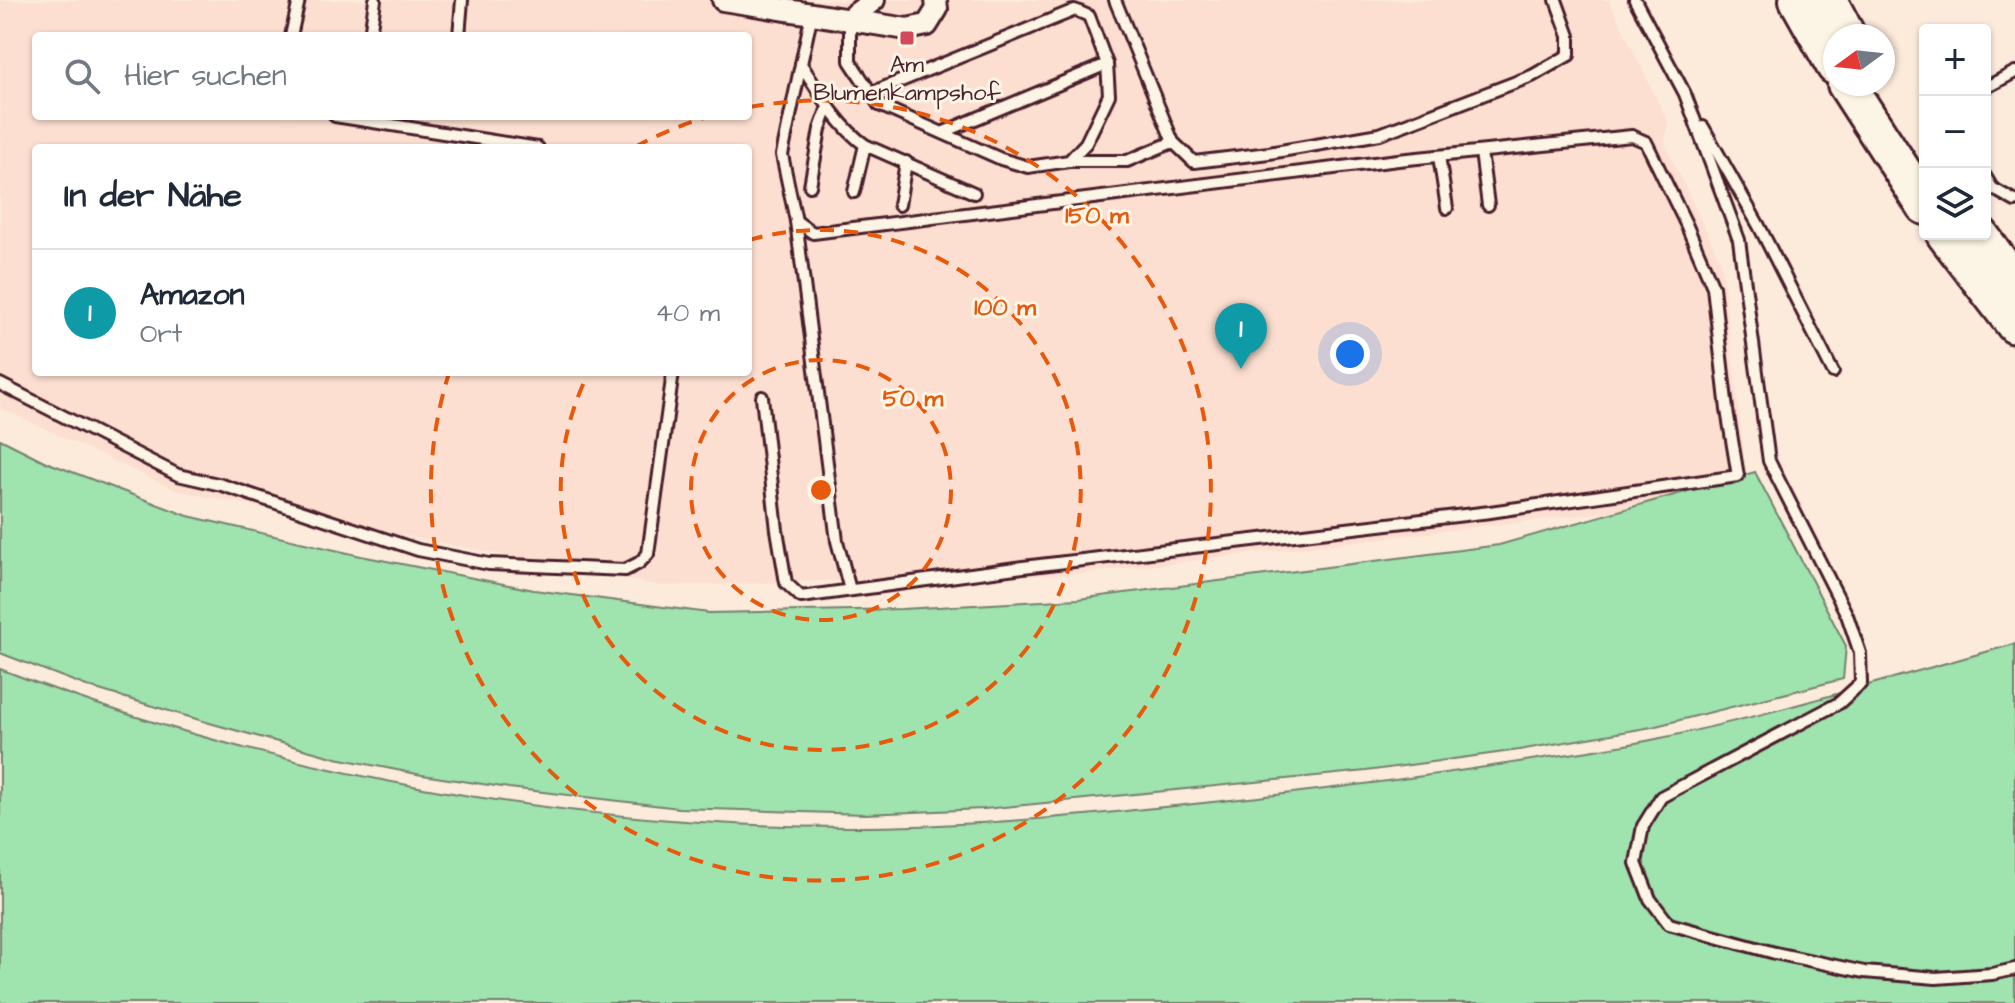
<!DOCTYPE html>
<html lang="de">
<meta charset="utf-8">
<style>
body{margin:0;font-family:"Architects Daughter",sans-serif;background:#f2f2f3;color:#1f2937}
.controls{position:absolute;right:24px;top:24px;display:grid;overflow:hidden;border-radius:8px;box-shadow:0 2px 6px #0004}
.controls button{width:72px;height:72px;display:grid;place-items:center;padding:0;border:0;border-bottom:2px solid #e0e1e3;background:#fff;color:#1f2937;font:40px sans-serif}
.compass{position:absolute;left:1823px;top:24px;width:72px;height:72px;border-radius:50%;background:#fff;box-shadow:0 2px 6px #0004;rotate:255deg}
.you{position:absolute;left:1350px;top:354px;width:28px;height:28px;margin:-20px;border:6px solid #fff;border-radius:50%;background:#1a73e8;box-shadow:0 0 0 12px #1a73e833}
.badge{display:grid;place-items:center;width:52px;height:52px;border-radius:50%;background:#0b8043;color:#fff;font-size:26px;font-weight:700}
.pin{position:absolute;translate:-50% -66px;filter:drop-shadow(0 2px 4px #0008)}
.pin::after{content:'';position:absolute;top:42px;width:28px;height:24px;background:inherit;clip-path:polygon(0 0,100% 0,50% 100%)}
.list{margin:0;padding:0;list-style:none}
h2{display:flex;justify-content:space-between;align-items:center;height:104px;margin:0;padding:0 32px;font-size:34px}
h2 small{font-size:26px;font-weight:400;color:#747a83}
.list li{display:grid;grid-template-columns:52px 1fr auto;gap:24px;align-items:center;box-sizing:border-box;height:128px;padding:0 32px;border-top:2px solid #e0e1e3}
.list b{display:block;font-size:30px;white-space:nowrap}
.list p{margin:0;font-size:26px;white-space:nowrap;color:#747a83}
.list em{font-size:26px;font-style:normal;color:#747a83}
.icon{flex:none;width:44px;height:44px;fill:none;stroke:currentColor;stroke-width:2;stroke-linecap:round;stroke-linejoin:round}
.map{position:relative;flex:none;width:2015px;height:1003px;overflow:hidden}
.search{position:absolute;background:#fff;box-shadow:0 2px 6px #0004;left:32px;top:32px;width:720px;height:88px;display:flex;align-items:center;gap:20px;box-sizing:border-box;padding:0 28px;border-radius:8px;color:#747a83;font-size:30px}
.panel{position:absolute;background:#fff;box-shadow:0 2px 6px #0004;left:32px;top:144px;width:720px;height:232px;border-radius:8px}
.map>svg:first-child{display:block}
</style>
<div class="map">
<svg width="2015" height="1003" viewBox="0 0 2015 1003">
<rect width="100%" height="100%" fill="#fcebdb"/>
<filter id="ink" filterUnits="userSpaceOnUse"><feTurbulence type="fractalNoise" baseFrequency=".0125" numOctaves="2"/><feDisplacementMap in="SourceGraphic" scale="16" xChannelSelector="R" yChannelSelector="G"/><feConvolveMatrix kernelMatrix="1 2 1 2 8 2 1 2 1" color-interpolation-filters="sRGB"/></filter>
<g filter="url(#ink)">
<path fill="#fcdfd0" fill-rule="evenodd" d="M0,0H1609L1668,122L1665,144L1721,262L1749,495L1080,574L659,586L178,491L0,408ZM36,36H748V116H36ZM36,148H748V372H36Z"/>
<g fill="#9fe3af" stroke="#74816d" stroke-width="2">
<path d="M0,439L46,462L188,516L361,556L534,590L709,613L902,609L1078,599L1499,545L1755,472L1846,646L1843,679L1652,727L1519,750L1366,771L984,809L865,814L679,808L509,788L422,775L336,758L213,724L89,687L0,653Z"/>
<path d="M2015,644V1003H0V669C274,775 573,829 868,827C998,826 1129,811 1258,797C1354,786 1449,773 1544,758C1581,752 1619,747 1656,739C1777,714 1896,676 2015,644Z"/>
</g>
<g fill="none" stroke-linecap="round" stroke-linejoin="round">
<g stroke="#4a1f2b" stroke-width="16">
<g id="lane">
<path d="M1115,0L1173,142L1194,162L1269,153L1380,134L1532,76L1569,55V36L1556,0"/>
<path d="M1635,0L1685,94L1739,240L1769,461L1847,615L1860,653L1861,683L1839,703L1661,797L1643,826L1636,863L1650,899L1669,924L1775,953L1864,972L1936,978L1992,974L2015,969"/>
<path d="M812,13L801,64C819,92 837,125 865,145L974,193"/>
<path d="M850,18V61L879,105L1001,159L1028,167L1069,161L1086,143L1109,95L1107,64L1089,16L1075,10L871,93"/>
<path d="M291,36L299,0"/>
<path d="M370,36L375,0"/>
<path d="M459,36L462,0"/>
<path d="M1985,88L2015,72"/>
<path d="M335,116L538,148"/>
<path d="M1703,127L1759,226L1833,372"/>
<path d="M944,132L1107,64"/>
<path d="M1481,152L1488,205"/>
<path d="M1439,156L1447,208"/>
<path d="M1069,161H1127L1173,142"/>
<path d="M1985,176L1992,188L2015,201"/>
<path d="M810,186L820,129L828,107"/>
<path d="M854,192L865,145"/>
<path d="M899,205L906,162"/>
<path d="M796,221L837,541L850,590"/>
<path d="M0,384L178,475L222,485L418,550L489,564L625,570L639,563L648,554L673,372"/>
<path d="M762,397L777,530L786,583L801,597L1023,567L1490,512L1738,476L1727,410L1713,287L1686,224L1646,142L1632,136L1398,160L813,233L796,221L782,155L801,64"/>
</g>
</g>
<g stroke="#4a1f2b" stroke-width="26">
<g id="street">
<path d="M723,0L907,29L927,25L937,9L936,0"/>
<path d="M850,18L874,0"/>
</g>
</g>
<g stroke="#4a1f2b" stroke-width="42">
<g id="highway">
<path d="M1798,0L1835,66"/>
<path d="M1828,0L1847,36"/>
<path d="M1846,84L1925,206"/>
<path d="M1945,234L2015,325"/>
<path d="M1979,234L2015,283"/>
</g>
</g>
<use href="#lane" stroke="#fcf5e5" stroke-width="10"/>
<use href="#street" stroke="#fcf5e5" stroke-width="20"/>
<use href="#highway" stroke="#fcf5e5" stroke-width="36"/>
</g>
</g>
<g fill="none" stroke="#e8590c" stroke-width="4" stroke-dasharray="14 10">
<circle cx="821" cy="490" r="130"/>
<path d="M749 240A260 260 0 1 1 588 374"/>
<path d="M635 147A390 390 0 0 1 710 116M750 107A390 390 0 1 1 449 373"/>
</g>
<rect fill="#d1495b" stroke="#fcf5e5" stroke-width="3" x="899" y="30" width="16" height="16" rx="4"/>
<g text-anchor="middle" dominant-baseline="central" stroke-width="6" stroke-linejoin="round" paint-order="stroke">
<g font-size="24" fill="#4a1f2b" stroke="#fcf5e5">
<text x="907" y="65">Am<tspan x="907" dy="28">Blumenkampshof</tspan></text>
</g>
</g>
<circle cx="821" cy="490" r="12" fill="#e8590c" stroke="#fcf5e5" stroke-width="4"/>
<g font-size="24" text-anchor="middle" font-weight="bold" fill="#e8590c" stroke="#fcf5e5" stroke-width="6" stroke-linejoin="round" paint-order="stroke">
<text x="1097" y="223">150 m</text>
<text x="1005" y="315">100 m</text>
<text x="913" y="406">50 m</text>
</g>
</svg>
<div class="controls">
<button>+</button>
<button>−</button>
<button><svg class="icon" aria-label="layers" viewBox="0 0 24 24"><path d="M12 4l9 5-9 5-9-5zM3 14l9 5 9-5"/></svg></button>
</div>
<svg class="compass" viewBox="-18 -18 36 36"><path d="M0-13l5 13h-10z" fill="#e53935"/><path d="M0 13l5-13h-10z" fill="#747a83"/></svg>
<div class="you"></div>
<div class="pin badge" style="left:1241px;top:369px;background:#0f9aa8">1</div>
<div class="search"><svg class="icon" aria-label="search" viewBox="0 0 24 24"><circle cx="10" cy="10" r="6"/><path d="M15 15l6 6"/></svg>Hier suchen</div>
<section class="panel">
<h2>In der Nähe<small></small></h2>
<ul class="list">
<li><span class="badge" style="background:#0f9aa8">1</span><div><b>Amazon</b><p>Ort</p></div><em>40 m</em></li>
</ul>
</section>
</div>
